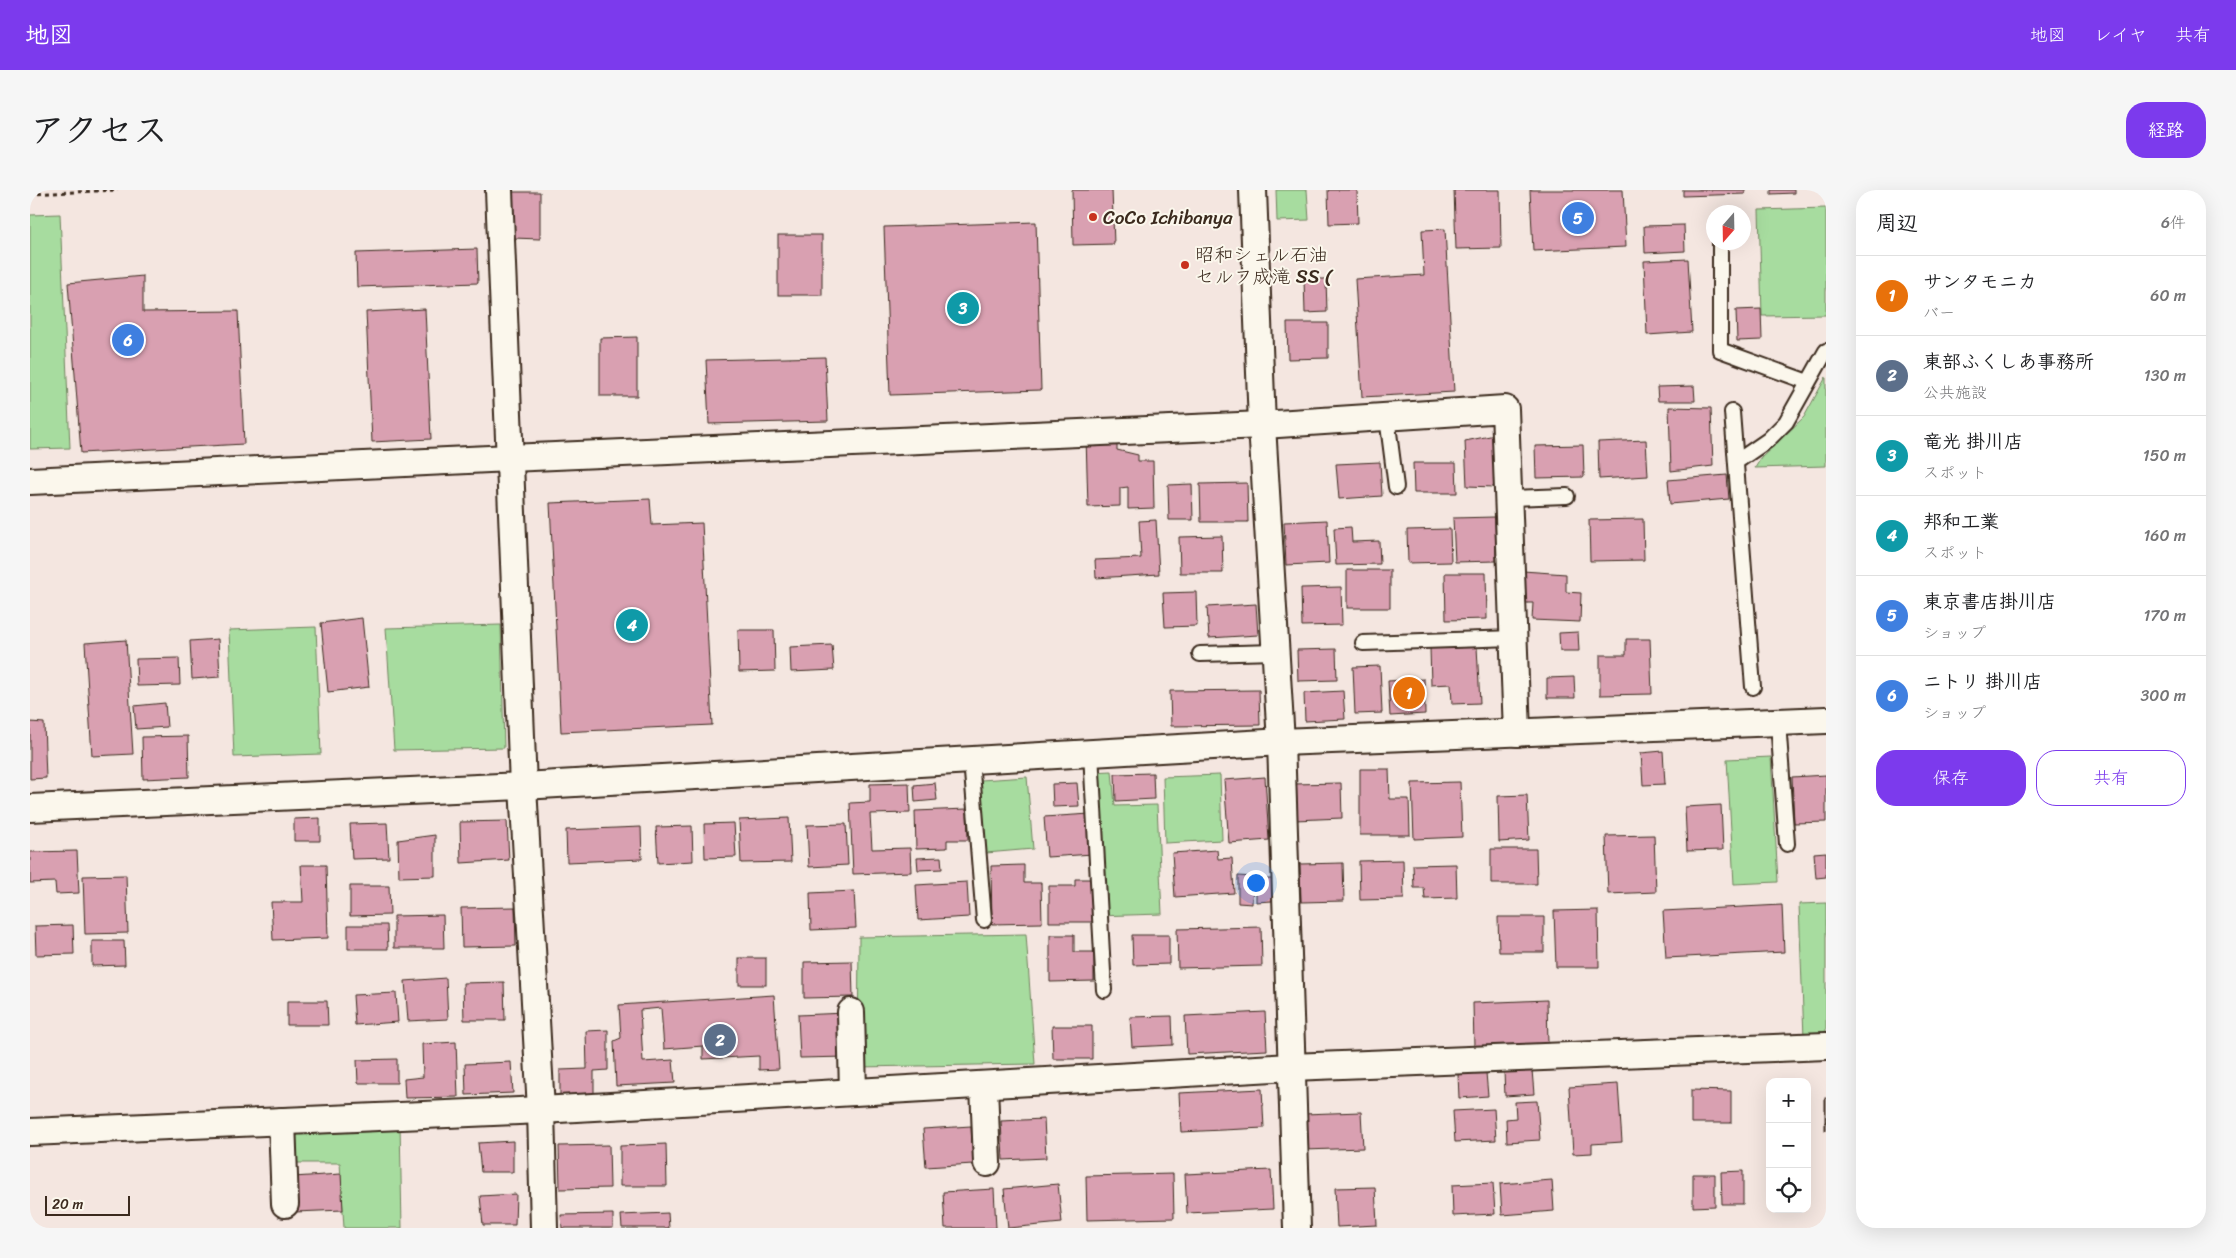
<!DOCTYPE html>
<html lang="ja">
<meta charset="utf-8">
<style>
body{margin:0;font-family:Sriracha,"Klee One",sans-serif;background:#f6f6f6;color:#202124}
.controls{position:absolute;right:15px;bottom:15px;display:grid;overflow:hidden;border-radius:10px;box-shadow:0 5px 20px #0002}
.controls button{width:45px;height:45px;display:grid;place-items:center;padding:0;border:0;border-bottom:1px solid #e0e0e0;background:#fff;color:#202124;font:25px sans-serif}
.compass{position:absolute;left:1676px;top:15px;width:45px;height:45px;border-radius:50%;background:#fff;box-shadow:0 5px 20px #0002;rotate:200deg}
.scale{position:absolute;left:15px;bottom:12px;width:85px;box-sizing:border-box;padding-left:5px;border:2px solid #3b2a1e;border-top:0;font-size:14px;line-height:18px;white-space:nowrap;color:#3b2a1e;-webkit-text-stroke:4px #fbf7ec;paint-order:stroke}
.you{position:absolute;left:1225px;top:692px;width:18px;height:18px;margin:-12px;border:4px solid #fff;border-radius:50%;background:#1a73e8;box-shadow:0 0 0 8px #1a73e833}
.badge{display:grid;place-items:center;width:32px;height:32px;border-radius:50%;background:#7c3aed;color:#fff;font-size:16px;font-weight:700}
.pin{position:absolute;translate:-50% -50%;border:2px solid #fff;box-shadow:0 1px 5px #0006}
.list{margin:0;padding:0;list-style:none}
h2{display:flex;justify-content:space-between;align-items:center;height:65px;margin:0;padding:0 20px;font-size:21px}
h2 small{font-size:16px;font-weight:400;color:#757577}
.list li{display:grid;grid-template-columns:32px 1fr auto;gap:15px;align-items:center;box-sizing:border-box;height:80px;padding:0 20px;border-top:1px solid #e0e0e0}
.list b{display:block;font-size:19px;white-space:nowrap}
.list p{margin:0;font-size:16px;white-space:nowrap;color:#757577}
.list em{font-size:16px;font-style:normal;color:#757577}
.actions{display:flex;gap:10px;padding:15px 20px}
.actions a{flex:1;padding:11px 0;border:1px solid #7c3aed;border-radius:20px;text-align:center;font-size:18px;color:#7c3aed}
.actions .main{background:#7c3aed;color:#fff}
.icon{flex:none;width:28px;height:28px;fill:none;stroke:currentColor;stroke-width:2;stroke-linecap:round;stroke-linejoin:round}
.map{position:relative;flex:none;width:1796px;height:1038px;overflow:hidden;border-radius:20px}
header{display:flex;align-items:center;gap:30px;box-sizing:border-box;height:70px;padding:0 25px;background:#7c3aed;color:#fff}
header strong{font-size:24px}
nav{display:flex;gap:28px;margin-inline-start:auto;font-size:18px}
.intro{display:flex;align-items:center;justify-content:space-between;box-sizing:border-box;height:120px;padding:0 30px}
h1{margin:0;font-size:35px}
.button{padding:12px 22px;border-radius:20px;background:#7c3aed;color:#fff;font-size:18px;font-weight:700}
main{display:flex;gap:30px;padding:0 30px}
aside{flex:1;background:#fff;border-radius:20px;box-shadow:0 5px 20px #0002}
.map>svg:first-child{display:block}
</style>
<header>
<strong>地図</strong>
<nav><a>地図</a><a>レイヤ</a><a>共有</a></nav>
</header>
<div class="intro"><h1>アクセス</h1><a class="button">経路</a></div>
<main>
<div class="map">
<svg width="1796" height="1038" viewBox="0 0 1796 1038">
<rect width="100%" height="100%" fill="#f4e6e0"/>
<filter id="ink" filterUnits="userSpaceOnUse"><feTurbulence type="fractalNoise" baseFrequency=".02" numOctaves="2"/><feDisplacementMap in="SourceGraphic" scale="10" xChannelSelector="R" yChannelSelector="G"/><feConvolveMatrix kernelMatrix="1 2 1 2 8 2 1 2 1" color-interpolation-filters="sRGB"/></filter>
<g filter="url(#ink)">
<g fill="#a7dc9f" stroke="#71835e">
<path d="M1246,0H1277L1279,30L1247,31Z"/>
<path d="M1796,18V125L1732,126L1729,20Z"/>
<path d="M30,24L40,258L0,259V25Z"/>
<path d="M1796,187V276L1725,278L1731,268L1774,227Z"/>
<path d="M471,435L474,558L364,560L356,438Z"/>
<path d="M286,437L291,564L204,567L199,440Z"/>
<path d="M1741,567L1748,692L1704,694L1697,569Z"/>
<path d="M1082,581L1085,616L1127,615L1132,724L1065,726L1060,582Z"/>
<path d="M1190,585L1192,650L1135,653L1133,587Z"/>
<path d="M997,587L1003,659L956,663L951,590Z"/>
<path d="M1796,713V847L1774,848L1769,714Z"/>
<path d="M996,744L1005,874L828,877L829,747Z"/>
<path d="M370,934L372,1038H314L310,973H264L266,939Z"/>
</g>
<g fill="#d9a0b1" stroke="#3b2a1e">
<path d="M1042,0H1082L1084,54L1043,55Z"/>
<path d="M1298,0H1327L1328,33L1299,34Z"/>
<path d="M1424,0H1470L1471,58L1426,59Z"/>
<path d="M1500,0H1593L1596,57L1503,61Z"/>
<path d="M1653,0H1715V4L1653,6Z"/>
<path d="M1741,0H1764V3L1741,4Z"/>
<path d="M483,2H510V49L483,48Z"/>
<path d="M1006,32L1011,200L860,205L854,37Z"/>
<path d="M1654,35L1655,61L1615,63L1614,36Z"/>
<path d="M1415,39L1424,202L1332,207L1325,89L1394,85L1392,40Z"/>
<rect x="748" y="45" width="44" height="60"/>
<path d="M447,59L448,93L327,97L326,63Z"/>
<path d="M1658,69L1662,142L1617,145L1614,71Z"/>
<path d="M113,86V122L208,121L214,254L51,263L38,93Z"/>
<path d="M1274,89H1296L1297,122L1275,123Z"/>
<path d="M395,119L401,249L342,252L336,122Z"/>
<path d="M1731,119L1732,150L1707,151L1706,120Z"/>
<path d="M1257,133H1298V168L1258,169Z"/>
<path d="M607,147V206H570V148Z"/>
<path d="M795,167L798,231L679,234L676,170Z"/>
<path d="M1664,196L1665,211H1628L1627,197Z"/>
<path d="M1639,217L1681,218L1683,276L1641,281Z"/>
<path d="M1465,245L1464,297L1437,296L1435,251Z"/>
<path d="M1087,246V260L1108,265V271H1123L1124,318L1098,319V297L1090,298V316L1058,317L1056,247Z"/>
<path d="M1616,250L1618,286L1569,289L1568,252Z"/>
<path d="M1553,255L1554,287L1506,288L1505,256Z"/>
<path d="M1350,272L1352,306L1309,309L1306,274Z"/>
<path d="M1383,273H1426L1427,303H1384Z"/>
<path d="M1697,285L1699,309L1640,314L1638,290Z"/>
<path d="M1217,293L1218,332H1171L1170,294Z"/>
<path d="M1162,294L1163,330H1139L1138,295Z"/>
<path d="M620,309L622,335L672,333L682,535L531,542L520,313Z"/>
<path d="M1465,327L1466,371L1425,372L1423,328Z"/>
<path d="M1613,329L1614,370L1560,371L1559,330Z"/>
<path d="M1126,330L1129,384L1066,388L1065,370L1111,368L1109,331Z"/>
<path d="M1297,330L1299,373L1256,375L1254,332Z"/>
<path d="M1321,337L1322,352L1349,351L1350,374L1306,375L1304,338Z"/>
<path d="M1420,339L1421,372L1378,373L1377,340Z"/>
<path d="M1192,346L1193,383H1150L1149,347Z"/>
<rect x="1317" y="380" width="43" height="38"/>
<path d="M1493,381L1536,384V402L1551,403L1550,432L1502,430L1503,413H1492Z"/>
<path d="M1415,383H1456L1457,429L1416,430Z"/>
<path d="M1311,397L1312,435L1272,436L1271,398Z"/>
<path d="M1166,402L1167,436L1135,437L1133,403Z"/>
<path d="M1226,414L1228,445L1179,448L1177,417Z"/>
<path d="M332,428L339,497L298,502L291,433Z"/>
<path d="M708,440H744L745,481L709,482Z"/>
<path d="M1548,442L1549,461H1530L1529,443Z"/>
<path d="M188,449L190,487L162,489L160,451Z"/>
<path d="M1596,449H1620L1622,504L1570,505V465H1596Z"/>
<path d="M96,450L103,564L62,566L55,453Z"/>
<path d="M802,455L804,480L761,482L760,457Z"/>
<path d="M1447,457L1450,513L1422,514L1421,494L1401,495L1400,458Z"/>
<path d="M1306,459L1307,490L1268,491L1267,460Z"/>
<path d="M149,468L150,495L107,496L106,469Z"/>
<path d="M1350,476L1352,523L1325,524L1323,477Z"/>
<path d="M1544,487L1545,508H1517V488Z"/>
<path d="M1394,489L1395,524L1360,526L1358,491Z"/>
<path d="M1229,500L1230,535L1141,536L1140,501Z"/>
<path d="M1313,501L1315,529L1275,531L1274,503Z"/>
<path d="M135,513L137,537L106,539L104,516Z"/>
<path d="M0,532L14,533L16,588L0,589Z"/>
<path d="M158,546L159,587L113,589L112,547Z"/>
<path d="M1633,561L1635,594L1613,595L1611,563Z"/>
<path d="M1330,579H1359L1360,609H1379L1380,645H1330Z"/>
<path d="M1123,583L1124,609L1086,611L1085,584Z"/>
<path d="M1796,585V632L1764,633L1762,587Z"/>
<path d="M1235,587L1239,650L1199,653L1194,590Z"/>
<path d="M1430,592L1432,647L1384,649L1382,593Z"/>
<path d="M879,593L880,623L840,624L842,659L880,658L881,682L823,684L820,613L840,612V594Z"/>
<path d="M905,593L907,610L885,612L884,595Z"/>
<path d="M1047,593L1049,616L1023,617L1022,594Z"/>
<path d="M1311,593L1312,628L1265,630L1264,594Z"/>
<path d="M1497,605L1499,650L1469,652L1468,606Z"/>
<path d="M1691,615L1693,660L1657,661L1655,617Z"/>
<path d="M937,619L938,650H917V658L886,659L885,621Z"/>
<path d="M1060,624L1063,664L1017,667L1014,627Z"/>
<path d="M290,628V651H264V629Z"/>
<path d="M759,628L761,672L711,673L709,630Z"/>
<path d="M477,631L479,670L431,673L430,632Z"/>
<path d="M357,633L359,668L322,669L320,634Z"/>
<path d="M704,633L706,667L675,668L674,634Z"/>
<path d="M816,634L818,675L779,677L777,635Z"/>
<path d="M662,636L663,671L628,673L626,637Z"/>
<path d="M611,637L612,669L537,672L536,640Z"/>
<path d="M405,645V686L369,687L368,650Z"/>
<path d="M1624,645L1626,702L1578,704L1576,646Z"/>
<path d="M1461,659H1506L1507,694H1461Z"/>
<path d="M1187,660L1188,669L1202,668L1204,703L1145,707L1142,663Z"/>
<path d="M47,661L49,703L26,704L25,692L0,693V662Z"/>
<path d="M1796,662V687L1786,688L1784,663Z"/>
<path d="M911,667L912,679L888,680L887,668Z"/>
<path d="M1373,670L1374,709L1330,710L1329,671Z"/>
<path d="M1313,673L1314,711L1271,712L1270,674Z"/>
<path d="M1426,674L1427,708L1395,709L1394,698H1384L1383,675Z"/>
<path d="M271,675H296L298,748L243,750L241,712H273Z"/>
<path d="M994,675V693H1011L1012,733L962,734L961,676Z"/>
<path d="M96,685L98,743L55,744L53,686Z"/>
<path d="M1208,686L1223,687L1222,714L1208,713Z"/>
<path d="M1045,689H1064L1065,732H1019V696H1045Z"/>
<path d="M1226,689H1242V711L1226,712Z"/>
<path d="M937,692L939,727L888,730L886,695Z"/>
<path d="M320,696H359L360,725L320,726Z"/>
<path d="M824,701L826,738L781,740L780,703Z"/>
<path d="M1752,715L1754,762L1636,768L1633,721Z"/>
<path d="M485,717L486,756L432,757L431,718Z"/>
<path d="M1568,720L1569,777H1526L1524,721Z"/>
<path d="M413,725L414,758H364V726Z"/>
<path d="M1468,727H1514V762H1469Z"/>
<path d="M43,735L44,764L6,765L5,736Z"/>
<path d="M318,735H357L358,759H318Z"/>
<path d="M1231,737L1232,776L1148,778L1147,739Z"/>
<path d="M1020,745H1044V762H1064V791L1020,792Z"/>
<path d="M1102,745H1139V774L1103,775Z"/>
<path d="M62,751H94L95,775L62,776Z"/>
<rect x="709" y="768" width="27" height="27"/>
<path d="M822,771L823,807L774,808V772Z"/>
<path d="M416,788L418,829L378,831L375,791Z"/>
<path d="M474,792L475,830H434L433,793Z"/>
<path d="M366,803L368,832L325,835L323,805Z"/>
<path d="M744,805L749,879L729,880V866L673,869V856L634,859L631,818L610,820L613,872L643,870L645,893L586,896L584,851L591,848L589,815Z"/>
<path d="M1517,810L1518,854L1444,856L1443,813Z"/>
<path d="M257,811H297L298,835H257Z"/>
<path d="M1235,822L1237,860L1157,864L1155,826Z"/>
<path d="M816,823L817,867L770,868L768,825Z"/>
<path d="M1142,826L1143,855L1102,857L1100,827Z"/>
<path d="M1022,836H1062V869H1023Z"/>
<path d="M578,840V880L564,881V904L530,905V880L557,879L556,841Z"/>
<path d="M426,852L428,907L375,908L374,889L393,887L392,854Z"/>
<path d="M367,869V893H328L327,870Z"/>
<path d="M481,872L483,903L436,905L435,874Z"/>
<path d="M1502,880L1504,904L1475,906L1474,882Z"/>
<path d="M1456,883L1458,906L1429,908L1428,884Z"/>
<path d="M1588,894L1592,952L1562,954V963L1543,964L1539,897Z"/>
<path d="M1232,899L1234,938L1151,942L1149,903Z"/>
<path d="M1661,900L1701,901V933H1661Z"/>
<rect x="1795" y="908" width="1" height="32"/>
<path d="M1507,911L1510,950L1477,952L1476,929L1486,928L1485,912Z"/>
<path d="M1464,919L1466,950L1425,952L1423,921Z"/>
<path d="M1331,922L1333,958L1275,960L1274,924Z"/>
<path d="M1014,929L1016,968L973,970L971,931Z"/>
<path d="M941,936L943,974L896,977L893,939Z"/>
<path d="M483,951V982H451L448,953Z"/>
<path d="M636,954L637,996H590V956Z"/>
<path d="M579,955L580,998L530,999L529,956Z"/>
<path d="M1241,980L1243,1019L1157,1023L1155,984Z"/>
<path d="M1713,981V1014H1692L1691,982Z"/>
<path d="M311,984L313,1020L265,1022L263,987Z"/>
<path d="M1143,984L1144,1028L1057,1030L1056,986Z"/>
<path d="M1663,984H1685V1016L1663,1017Z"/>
<path d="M1522,990L1524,1021L1472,1025L1470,994Z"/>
<path d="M1463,993L1465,1024L1423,1026L1422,995Z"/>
<path d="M1028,994L1032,1033L978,1038L974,999Z"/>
<path d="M1345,997L1347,1035L1307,1037L1305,998Z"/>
<path d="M964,999L966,1038H915L913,1002Z"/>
<path d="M486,1004L485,1035H453L450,1006Z"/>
<path d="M638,1023L639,1038H592L591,1025Z"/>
<path d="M583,1024V1038H532L531,1025Z"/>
</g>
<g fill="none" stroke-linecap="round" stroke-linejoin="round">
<g stroke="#3b2a1e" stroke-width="18">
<g id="service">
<path d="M1690,52V160L1778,192"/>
<path d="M1702,222L1723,497"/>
<path d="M1357,227L1366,297"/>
<path d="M1706,272L1738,250L1756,232L1796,161"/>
<path d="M1479,308L1537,306"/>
<path d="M1333,453L1484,448"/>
<path d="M1170,464L1246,462"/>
<path d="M1748,532L1757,654"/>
<path d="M1061,563L1074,800"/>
<path d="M941,570L954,730"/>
</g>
</g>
<g stroke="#3b2a1e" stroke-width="30">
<g id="minor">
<path d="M469,0L493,596L511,920L514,1038"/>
<path d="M1223,0L1232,235L1251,552L1267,1038"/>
<path d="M0,291L480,268L1232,235L1475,219L1487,543"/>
<path d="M0,618L493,596L1251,552L1796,530"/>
<path d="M821,822L823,902"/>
<path d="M954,895L957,973"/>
<path d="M252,931L255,1014"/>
<path d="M0,942L511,920L1261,877L1796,856"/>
</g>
</g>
<path stroke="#3b2a1e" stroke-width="3" stroke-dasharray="4 4" stroke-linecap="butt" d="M0,4L88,0"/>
<use href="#service" stroke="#fbf7ec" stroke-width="14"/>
<use href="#minor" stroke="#fbf7ec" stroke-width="26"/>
</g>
</g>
<g fill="#c8321e" stroke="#fbf7ec" stroke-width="2">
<circle cx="1063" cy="27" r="5"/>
<circle cx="1155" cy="75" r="5"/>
</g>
<g text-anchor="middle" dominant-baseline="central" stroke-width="4" stroke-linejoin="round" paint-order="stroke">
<g font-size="19" fill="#3b2a1e" stroke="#fbf7ec" text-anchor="start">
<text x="1073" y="27">CoCo Ichibanya</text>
<text x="1165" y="64">昭和シェル石油<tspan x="1165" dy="22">セルフ成滝 SS (</tspan></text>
</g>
</g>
</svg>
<div class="controls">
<button>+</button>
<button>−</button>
<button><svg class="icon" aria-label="locate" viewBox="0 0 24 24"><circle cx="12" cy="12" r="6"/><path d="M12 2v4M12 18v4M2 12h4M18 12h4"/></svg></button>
</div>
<svg class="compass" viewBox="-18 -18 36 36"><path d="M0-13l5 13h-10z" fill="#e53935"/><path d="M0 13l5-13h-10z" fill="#757577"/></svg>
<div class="scale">20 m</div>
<div class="you"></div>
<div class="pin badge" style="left:1379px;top:503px;background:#e8710a">1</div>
<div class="pin badge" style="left:690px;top:850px;background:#5c6f8a">2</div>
<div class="pin badge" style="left:933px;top:118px;background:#0f9aa8">3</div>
<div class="pin badge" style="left:602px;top:435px;background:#0f9aa8">4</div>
<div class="pin badge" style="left:1548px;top:28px;background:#3f7fe0">5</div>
<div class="pin badge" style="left:98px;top:150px;background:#3f7fe0">6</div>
</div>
<aside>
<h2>周辺<small>6件</small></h2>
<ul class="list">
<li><span class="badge" style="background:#e8710a">1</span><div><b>サンタモニカ</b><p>バー</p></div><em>60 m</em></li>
<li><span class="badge" style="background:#5c6f8a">2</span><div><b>東部ふくしあ事務所</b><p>公共施設</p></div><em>130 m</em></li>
<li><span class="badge" style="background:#0f9aa8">3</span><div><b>竜光 掛川店</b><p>スポット</p></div><em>150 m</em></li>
<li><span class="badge" style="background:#0f9aa8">4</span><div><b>邦和工業</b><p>スポット</p></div><em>160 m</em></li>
<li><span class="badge" style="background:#3f7fe0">5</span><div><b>東京書店掛川店</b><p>ショップ</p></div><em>170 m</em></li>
<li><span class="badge" style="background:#3f7fe0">6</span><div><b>ニトリ 掛川店</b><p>ショップ</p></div><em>300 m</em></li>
</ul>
<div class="actions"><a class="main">保存</a><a>共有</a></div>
</aside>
</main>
